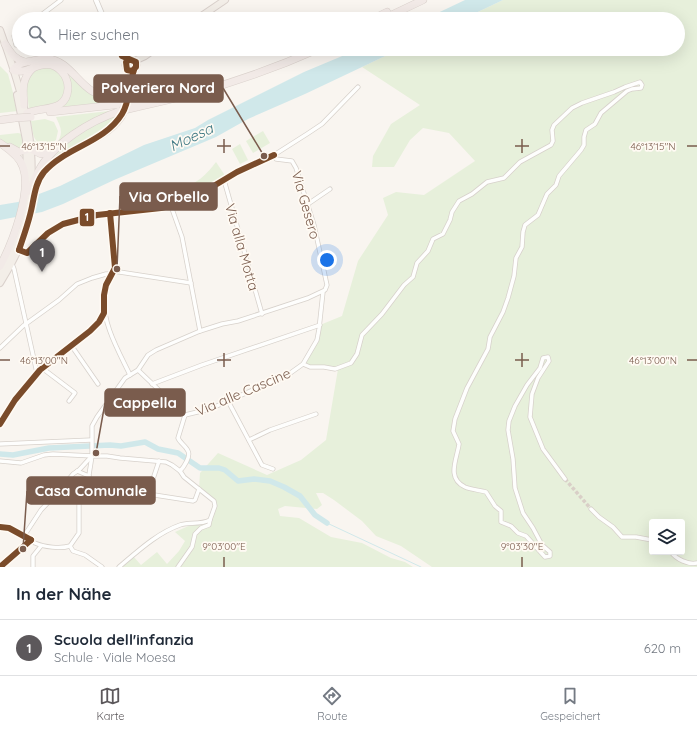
<!DOCTYPE html>
<html lang="de">
<meta charset="utf-8">
<style>
body{margin:0;font-family:Quicksand,sans-serif;background:#f2f2f3;color:#1f2937}
.controls{position:absolute;right:12px;bottom:12px;display:grid;overflow:hidden;border-radius:4px;box-shadow:0 4px 16px #0002}
.controls button{width:36px;height:36px;display:grid;place-items:center;padding:0;border:0;border-bottom:1px solid #e0e1e3;background:#fff;color:#1f2937;font:20px sans-serif}
.you{position:absolute;left:327px;top:260px;width:14px;height:14px;margin:-10px;border:3px solid #fff;border-radius:50%;background:#1a73e8;box-shadow:0 0 0 6px #1a73e833}
.badge{display:grid;place-items:center;width:26px;height:26px;border-radius:50%;background:#5c585b;color:#fff;font-size:13px;font-weight:700}
.pin{position:absolute;translate:-50% -33px;filter:drop-shadow(0 1px 2px #0008)}
.pin::after{content:'';position:absolute;top:21px;width:14px;height:12px;background:inherit;clip-path:polygon(0 0,100% 0,50% 100%)}
.list{margin:0;padding:0;list-style:none}
h2{display:flex;justify-content:space-between;align-items:center;height:52px;margin:0;padding:0 16px;font-size:17px}
h2 small{font-size:13px;font-weight:400;color:#747a83}
.list li{display:grid;grid-template-columns:26px 1fr auto;gap:12px;align-items:center;box-sizing:border-box;height:56px;padding:0 16px;border-top:1px solid #e0e1e3}
.list b{display:block;font-size:15px;white-space:nowrap}
.list p{margin:0;font-size:13px;white-space:nowrap;color:#747a83}
.list em{font-size:13px;font-style:normal;color:#747a83}
.icon{flex:none;width:22px;height:22px;fill:none;stroke:currentColor;stroke-width:2;stroke-linecap:round;stroke-linejoin:round}
.map{position:relative;flex:none;width:697px;height:567px;overflow:hidden}
.search{position:absolute;background:#fff;box-shadow:0 4px 16px #0002;left:12px;right:12px;top:12px;height:44px;display:flex;align-items:center;gap:10px;box-sizing:border-box;padding:0 14px;border-radius:22px;color:#747a83;font-size:15px}
.sheet{height:108px;background:#fff}
nav{display:flex;justify-content:space-around;align-items:center;box-sizing:border-box;height:56px;border-top:1px solid #e0e1e3;background:#fff;font-size:11px;color:#747a83}
nav a{display:grid;justify-items:center;gap:2px}
nav .on{color:#5c585b}
.map>svg:first-child{display:block}
</style>
<div class="map">
<svg width="697" height="567" viewBox="0 0 697 567">
<rect width="100%" height="100%" fill="#f9f5f0"/>
<g fill="#e7f0db" fill-rule="evenodd">
<path d="M503,0H697V567H432L401,546L376,536L362,521L334,500L323,493H316L322,505L317,509L285,506L278,509L280,516L299,518L331,537L362,543L391,558L405,562L413,567H119L133,556L141,565L157,552L167,564L179,551L185,541L175,532L193,524L210,520L215,504L199,489L200,473L218,453L267,475L301,460L326,440L338,369L314,367L303,364L317,340L320,325L342,316L358,261L388,215L383,198L396,192L424,195L475,161L449,133L423,128L410,140L394,167H372L373,156L391,124L420,105L362,67L400,49H678V19H463ZM652,522H682V552H652Z"/>
<path d="M53,61L113,102L57,108L69,90L57,66L21,70L19,66Z"/>
<path d="M0,66L8,74L18,111L0,113Z"/>
<path d="M47,67C51,69 56,70 59,73C67,82 67,99 54,104C46,107 37,108 29,110L26,83L33,71Z"/>
<path d="M118,110L48,152L33,149V139C42,150 60,149 61,132C61,127 58,122 56,117Z"/>
<path d="M119,114L115,120L103,131L41,170L67,144L90,127Z"/>
<path d="M45,119L54,122L58,131L56,140C49,146 38,146 34,137C32,132 32,126 31,121Z"/>
<path d="M263,131L270,143L253,153L246,141Z"/>
<path d="M18,133L22,134L24,149L18,150L0,140V135Z"/>
<path d="M240,144L248,160L240,164L232,149Z"/>
<path d="M216,162L224,174L225,177L187,199L181,188C196,185 207,174 216,162Z"/>
</g>
<g fill="#d0e8ea">
<path d="M465,0H503L463,19H425Z"/>
<path d="M359,49H400L305,94L248,119L216,137L114,180L63,204L42,212L0,220V205L18,202L60,186L144,145L195,128L208,120L304,72Z"/>
</g>
<g fill="none" stroke-linecap="round" stroke-linejoin="round">
<path stroke="#d0e8ea" stroke-width="1" d="M327,523L421,567"/>
<path stroke="#d0e8ea" stroke-width="5.5" d="M0,454L13,455L49,448L110,445L121,446L145,442L158,449L178,453L200,468H219L225,470L238,481L254,479L270,481L284,487L300,496L315,515L327,523"/>
<path stroke="#d9cfc7" stroke-width="3.5" stroke-dasharray="3.5 2" stroke-linecap="butt" d="M565,479L591,509"/>
<g stroke="#d7d1cb" stroke-width="5">
<g id="minor">
<path d="M36,19L61,0"/>
<path d="M16,45L14,36L19,31"/>
<path d="M224,180L262,314"/>
<path d="M308,204L330,189"/>
<path d="M171,206L182,237L200,331"/>
<path d="M110,213L115,263C114,274 105,283 104,295C102,323 118,350 130,375"/>
<path d="M19,250L27,253L48,233L63,224L97,215L171,206L192,199L237,172L274,155L307,134L322,124L358,87"/>
<path d="M12,264L14,269L37,373"/>
<path d="M113,271L191,283"/>
<path d="M71,345L98,384"/>
<path d="M0,348L23,326L59,300L77,284L92,278L106,274H111"/>
<path d="M303,364L310,367H324L335,369L351,363L357,354L362,335L382,314L404,285L413,277L417,263L428,251L433,239L443,234L450,220L452,212L459,201L472,194L487,182L504,178L520,162L551,145L553,141L552,130L554,125L572,108L582,103L614,92L625,87L640,82L642,85L641,88L632,89L627,91L601,113L595,124L586,130L584,137V145L581,150L559,176L556,185L547,194L538,215L525,225L523,232L522,247L516,258L514,276L508,298L503,312L490,337L488,349L467,388L455,419L453,431L459,444C457,459 446,478 465,487C472,490 480,490 486,492L495,506L501,511V522L511,526L518,533L526,536L545,557L550,556V552L542,545L533,528L523,513L515,488L513,459L508,430L509,421L515,406L527,385L540,368L543,358L548,357L549,361L538,378L532,394L530,417L543,449L565,479"/>
<path d="M42,368L75,393L69,401"/>
<path d="M138,370L185,415"/>
<path d="M152,384L202,365L320,325"/>
<path d="M228,401L262,465L273,469"/>
<path d="M185,415L210,409L228,401L289,374L303,364L317,340L319,329L323,292"/>
<path d="M0,424L15,400L40,370L90,331L99,322L104,313"/>
<path d="M249,440L270,430L316,414"/>
<path d="M0,444L91,440"/>
<path d="M0,461L21,463L44,455L53,454L93,456H107L120,458L166,462L172,465L180,471C184,467 191,456 188,451C186,446 180,443 178,438L185,415"/>
<path d="M159,461L148,494L193,501L195,500L199,489"/>
<path d="M77,471L89,476"/>
<path d="M68,484L79,486L85,490"/>
<path d="M60,490L66,486L68,480L73,474L79,470L91,457"/>
<path d="M84,492C98,498 122,497 137,494"/>
<path d="M591,509L599,517L613,527L622,537H636L652,540"/>
<path d="M0,527C13,526 24,537 35,543C44,547 60,549 70,546L79,533V504L88,481L92,456V426L97,417L125,378L138,370L148,355L156,350L200,331L222,324L238,321L308,298L325,290L327,285L314,225L296,168L292,161L276,159L274,155"/>
<path d="M24,536L41,510L57,493"/>
<path d="M70,546L73,551L85,555L102,567"/>
<path d="M671,552C676,559 688,565 697,563"/>
<path d="M0,567L31,540"/>
<path d="M33,567V556L41,546"/>
<path d="M119,567C137,552 157,533 180,525C189,522 200,525 210,520L215,506L214,501L184,477L180,471"/>
<path d="M178,567L192,547L195,534L201,528L209,525L210,520"/>
</g>
</g>
<g stroke="#d7d1cb" stroke-width="6">
<g id="tertiary">
<path d="M96,0L104,19"/>
<path d="M119,49L126,63"/>
<path d="M122,56L129,60"/>
</g>
</g>
<g stroke="#dad1cc" stroke-width="8">
<g id="primary">
<path d="M197,19L225,0"/>
<path d="M0,30C30,113 53,194 0,275"/>
<circle cx="131" cy="65" r="5.5"/>
<path d="M134,61L145,56L155,49"/>
<path d="M17,95L26,140L27,179"/>
<path d="M0,283C12,264 22,245 28,223C32,208 33,190 41,176C60,147 102,145 121,117C130,103 128,85 134,70"/>
</g>
</g>
<g stroke="#dad1cc" stroke-width="8">
<g id="motorway">
<path d="M373,19L387,12"/>
<path d="M383,19L423,0"/>
<path d="M5,44C11,53 14,59 25,62"/>
<path d="M137,100L161,96"/>
<path d="M24,105C23,91 21,79 33,68"/>
<path d="M137,107C200,94 260,75 318,49"/>
<path d="M50,112L123,104"/>
<path d="M27,113C42,106 67,113 68,88C68,81 65,75 61,71C44,54 28,77 13,70C18,63 25,62 32,61C37,60 43,58 48,59C67,60 77,82 92,91C102,97 113,100 125,100"/>
<path d="M0,120L15,118"/>
<path d="M0,143C9,149 20,157 23,167C32,192 12,244 0,266"/>
<path d="M10,147L19,152L26,150"/>
<path d="M31,149L41,154L52,152"/>
<path d="M30,192C32,186 34,179 38,172C53,143 90,121 120,111"/>
</g>
</g>
<use href="#minor" stroke="#fefefd" stroke-width="3.5"/>
<use href="#tertiary" stroke="#fefefd" stroke-width="4.5"/>
<use href="#primary" stroke="#f3eee8" stroke-width="6"/>
<use href="#motorway" stroke="#f2eae7" stroke-width="7"/>
<g stroke="#dad1cc" stroke-width="8" stroke-linecap="butt">
<g id="motorway-bridge">
<path d="M123,104L137,102"/>
<path d="M120,111L137,107"/>
<path d="M15,118L31,117"/>
</g>
</g>
<use href="#motorway-bridge" stroke="#f2eae7" stroke-width="7"/>
<g stroke="#fffaf3" stroke-width="9">
<g id="bus-1">
<path d="M119,49L122,56L136,62V67L132,71L127,70L126,62L129,60"/>
<path d="M19,250L27,253L48,233L63,224L97,215L161,208L181,203L192,199L237,172L274,155"/>
<path d="M19,250C23,238 27,227 30,215C34,201 34,184 44,172C66,147 104,143 122,114C130,101 129,84 134,70"/>
<path d="M0,424L15,400L40,370L90,331L99,322L104,313V295L106,285L115,268L110,213"/>
<path d="M0,527L9,528L31,540"/>
<path d="M0,567L31,540"/>
</g>
</g>
<use href="#bus-1" stroke="#7a4b2a" stroke-width="6"/>
</g>
<path fill="none" stroke="#7a5c4d" stroke-width="1.5" d="M224,139V153M522,139V153M0,146H10M217,146H231M515,146H529M687,146H697M224,353V367M522,353V367M0,360H10M217,360H231M515,360H529M687,360H697M224,557V567M522,557V567"/>
<g text-anchor="middle" dominant-baseline="central" stroke-width="3.5" stroke-linejoin="round" paint-order="stroke">
<g font-size="14" fill="#7a5c4d" stroke="#fffaf3">
<text transform="translate(306 205) rotate(74)">Via Gesero</text>
<text transform="translate(242 247) rotate(74)">Via alla Motta</text>
<text transform="translate(243 392) rotate(-23)">Via alle Cascine</text>
</g>
<g font-size="15" font-style="italic" fill="#437c86" stroke="#fffaf3">
<text transform="translate(191 137) rotate(-25)">Moesa</text>
</g>
</g>
<g font-size="10" text-anchor="middle" fill="#7a5c4d" stroke="#fffaf3" stroke-width="3.5" stroke-linejoin="round" paint-order="stroke">
<text x="44" y="150">46°13'15"N</text>
<text x="653" y="150">46°13'15"N</text>
<text x="44" y="364">46°13'00"N</text>
<text x="653" y="364">46°13'00"N</text>
<text x="224" y="550">9°03'00"E</text>
<text x="522" y="550">9°03'30"E</text>
</g>
<path fill="none" stroke="#7a5c4d" stroke-width="1.5" d="M264 156L223 88M117 269L120 196M96 453L105 403M23 549L27 491"/>
<g fill="#7a5c4d" stroke="#fffaf3" stroke-width="1.5">
<circle cx="264" cy="156" r="4"/>
<circle cx="117" cy="269" r="4"/>
<circle cx="96" cy="453" r="4"/>
<circle cx="23" cy="549" r="4"/>
</g>
<g fill="#7a5c4d" stroke="#7a5c4d" stroke-width="1.5">
<rect x="94" y="75" width="129" height="27" rx="4"/>
<rect x="120" y="183" width="97" height="27" rx="4"/>
<rect x="105" y="389" width="80" height="27" rx="4"/>
<rect x="27" y="477" width="128" height="27" rx="4"/>
</g>
<g font-size="15" text-anchor="middle" font-weight="bold" fill="#fff">
<text x="158" y="93">Polveriera Nord</text>
<text x="169" y="202">Via Orbello</text>
<text x="145" y="408">Cappella</text>
<text x="91" y="496">Casa Comunale</text>
</g>
<rect stroke="#fffaf3" stroke-width="1.5" x="79" y="208" width="16" height="19" rx="4" fill="#7a4b2a"/>
<g font-size="11" text-anchor="middle" font-weight="bold" fill="#fff">
<text x="87" y="221">1</text>
</g>
</svg>
<div class="controls">
<button><svg class="icon" aria-label="layers" viewBox="0 0 24 24"><path d="M12 4l9 5-9 5-9-5zM3 14l9 5 9-5"/></svg></button>
</div>
<div class="you"></div>
<div class="pin badge" style="left:42px;top:272px">1</div>
<div class="search"><svg class="icon" aria-label="search" viewBox="0 0 24 24"><circle cx="10" cy="10" r="6"/><path d="M15 15l6 6"/></svg>Hier suchen</div>
</div>
<section class="sheet">
<h2>In der Nähe<small></small></h2>
<ul class="list">
<li><span class="badge">1</span><div><b>Scuola dell'infanzia</b><p>Schule · Viale Moesa</p></div><em>620 m</em></li>
</ul>
</section>
<nav>
<a class="on"><svg class="icon" aria-label="map" viewBox="0 0 24 24"><path d="M3 6l6-2 6 2 6-2v14l-6 2-6-2-6 2zM9 4v14M15 6v14"/></svg>Karte</a>
<a><svg class="icon" aria-label="directions" viewBox="0 0 24 24"><path d="M12 3l9 9-9 9-9-9zM9 14v-3h6M13 9l2 2-2 2"/></svg>Route</a>
<a><svg class="icon" aria-label="saved" viewBox="0 0 24 24"><path d="M7 4h10v16l-5-4-5 4z"/></svg>Gespeichert</a>
</nav>
